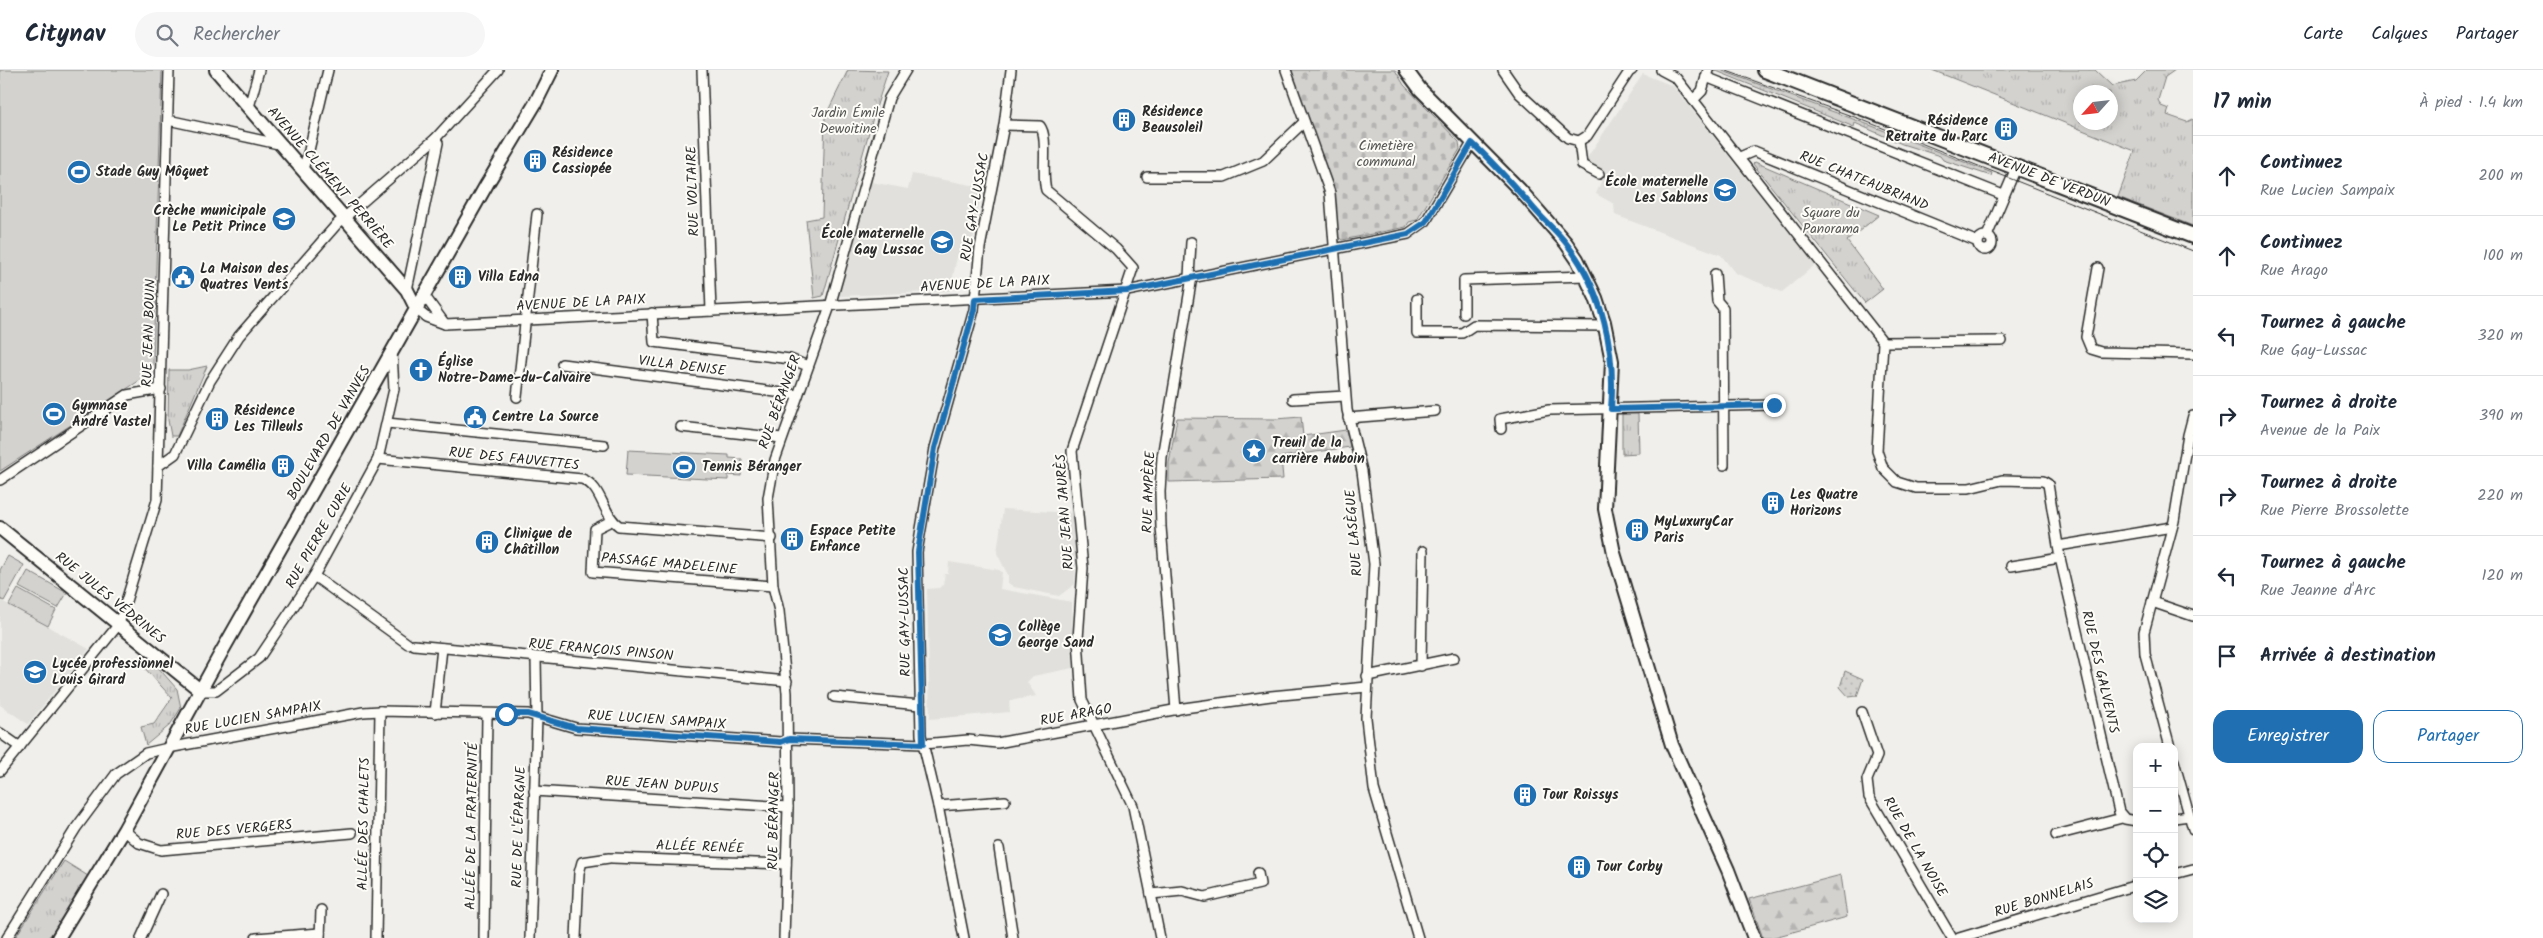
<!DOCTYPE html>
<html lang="fr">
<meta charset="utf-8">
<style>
body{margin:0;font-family:Kalam,sans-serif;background:#f6f6f7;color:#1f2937}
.controls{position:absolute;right:15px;bottom:15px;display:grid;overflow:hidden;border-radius:10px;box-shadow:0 2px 12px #0003}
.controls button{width:45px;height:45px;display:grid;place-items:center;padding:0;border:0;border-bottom:1px solid #e0e1e3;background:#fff;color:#1f2937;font:25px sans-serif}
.compass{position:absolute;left:2073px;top:15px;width:45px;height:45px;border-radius:50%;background:#fff;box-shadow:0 2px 12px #0003;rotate:243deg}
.stop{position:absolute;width:15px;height:15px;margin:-11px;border:4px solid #1f6fb2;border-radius:50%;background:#fff}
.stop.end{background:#1f6fb2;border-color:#fff;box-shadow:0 1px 5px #0008}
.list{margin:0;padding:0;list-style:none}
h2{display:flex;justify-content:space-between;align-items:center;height:65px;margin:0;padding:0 20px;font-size:21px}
h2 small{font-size:16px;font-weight:400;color:#747a83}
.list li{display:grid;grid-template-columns:32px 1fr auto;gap:15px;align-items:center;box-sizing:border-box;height:80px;padding:0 20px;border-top:1px solid #e0e1e3}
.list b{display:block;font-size:19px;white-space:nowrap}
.list p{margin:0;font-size:16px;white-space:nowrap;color:#747a83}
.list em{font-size:16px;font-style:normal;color:#747a83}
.actions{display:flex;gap:10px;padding:15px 20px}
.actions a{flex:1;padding:11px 0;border:1px solid #1f6fb2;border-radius:15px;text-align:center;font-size:18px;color:#1f6fb2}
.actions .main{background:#1f6fb2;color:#fff}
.icon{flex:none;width:28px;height:28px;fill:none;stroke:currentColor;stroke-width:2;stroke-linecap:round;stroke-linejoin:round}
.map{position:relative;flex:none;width:2193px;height:868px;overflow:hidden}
header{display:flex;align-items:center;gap:30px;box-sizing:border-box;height:70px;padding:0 25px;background:#fff;border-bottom:1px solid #e0e1e3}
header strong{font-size:24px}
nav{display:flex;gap:28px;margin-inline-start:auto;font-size:18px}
.search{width:350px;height:45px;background:#f6f6f7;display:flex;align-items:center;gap:12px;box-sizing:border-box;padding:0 18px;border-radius:28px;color:#747a83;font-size:19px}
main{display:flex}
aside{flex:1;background:#fff}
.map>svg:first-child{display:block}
</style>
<header>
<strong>Citynav</strong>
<div class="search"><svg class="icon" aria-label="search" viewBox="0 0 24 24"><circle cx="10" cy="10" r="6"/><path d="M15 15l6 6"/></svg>Rechercher</div>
<nav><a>Carte</a><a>Calques</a><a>Partager</a></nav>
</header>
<main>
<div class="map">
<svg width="2193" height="868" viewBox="0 0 2193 868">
<defs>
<pattern id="grass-tufts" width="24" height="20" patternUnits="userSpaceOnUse" patternTransform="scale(1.25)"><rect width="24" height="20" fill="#d3d2cf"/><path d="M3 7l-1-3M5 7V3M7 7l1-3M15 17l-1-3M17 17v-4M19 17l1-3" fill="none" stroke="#b5b4b2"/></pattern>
<pattern id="forest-firs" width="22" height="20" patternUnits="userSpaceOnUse" patternTransform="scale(1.25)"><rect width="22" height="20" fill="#d3d2cf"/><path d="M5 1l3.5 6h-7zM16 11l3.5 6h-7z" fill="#b5b4b2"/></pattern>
<pattern id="cemetery-stones" width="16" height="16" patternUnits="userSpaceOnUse" patternTransform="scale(1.25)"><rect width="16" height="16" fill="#d3d2cf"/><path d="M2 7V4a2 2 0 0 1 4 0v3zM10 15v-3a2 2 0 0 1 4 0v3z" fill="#b5b4b2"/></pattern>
<pattern id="garden-dots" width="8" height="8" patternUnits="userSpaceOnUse" patternTransform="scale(1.25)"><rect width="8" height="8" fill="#d3d2cf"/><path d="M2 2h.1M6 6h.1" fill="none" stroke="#b5b4b2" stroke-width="1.8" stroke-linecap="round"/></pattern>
</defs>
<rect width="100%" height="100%" fill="#f0efeb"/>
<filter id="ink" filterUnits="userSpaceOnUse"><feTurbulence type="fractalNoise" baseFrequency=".02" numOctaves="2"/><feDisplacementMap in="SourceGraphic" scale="10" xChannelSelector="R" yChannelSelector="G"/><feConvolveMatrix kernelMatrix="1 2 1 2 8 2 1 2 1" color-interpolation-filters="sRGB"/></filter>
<g filter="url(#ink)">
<g fill="#e1e0dc">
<path d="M1643,4L1673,16L1815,195L1782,222L1735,203L1721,185L1615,145L1614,134L1596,124L1605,102L1585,91Z"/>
<path d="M912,104L982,117L970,188L957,187L950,221L841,226L838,223L871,112L908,119Z"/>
<path d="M1003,439L1074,443L1079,493L1075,495V514L1059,526L1014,517L1008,513V505L997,483Z"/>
<path d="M949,492L999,500L1002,502L1000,519L1072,532L1073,598L1033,606L1027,612L1036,626L1009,631L1010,642L930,649L927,519L939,518L943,515L945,504H948Z"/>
<path d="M0,530L89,579L28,654L0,635Z"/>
</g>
<g fill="url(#grass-tufts)" stroke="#7f7e7d" fill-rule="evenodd">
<path d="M848,0L888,1L874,44L823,226L814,228L806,150L822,147L825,47Z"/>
<path d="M1714,0H1720L1872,56L1992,103L1991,106L1943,90L1940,86L1902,74L1855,53L1854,57Z"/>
<path d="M1932,0H2095L2112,16L2136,11L2147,0H2175L2165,7L2158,30L2161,36L2169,39L2167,45L2187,52L2193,49V156L2118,127L2135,81ZM2080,22H2110V52H2080Z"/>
<path d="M1755,92L1879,145L1847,171L1883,219L1865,233L1753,94Z"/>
<path d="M207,296L177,366H171L168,350L169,300H188Z"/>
<path d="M1622,344H1638L1639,383L1622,384Z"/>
<path d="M148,586L177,619L181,638L170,655L146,675L141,657L154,654L172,628L141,594Z"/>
<path d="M64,791L88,806L57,859L47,868H15Z"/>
</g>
<g fill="url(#forest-firs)" stroke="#7f7e7d">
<path d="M1301,347L1303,366L1346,360L1350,377L1281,387L1283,409L1169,412V393L1177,348L1275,349Z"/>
<path d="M1841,805L1847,847L1771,868H1763L1749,829Z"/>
</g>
<path fill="url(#cemetery-stones)" stroke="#7f7e7d" d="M1291,0H1395L1404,15L1459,72L1460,79L1417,150L1409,152L1406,157L1342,170L1338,167L1335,122Z"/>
<path fill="url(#garden-dots)" stroke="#7f7e7d" d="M1845,601L1863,609L1857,626L1849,627L1840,617Z"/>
<g fill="#d3d2cf" stroke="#7f7e7d">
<path d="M0,0H162L153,294L148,305L0,401Z"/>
<path d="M628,380L729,385V388L742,389L741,406L728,405V410L626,405Z"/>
<path d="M8,486L24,495L4,531L0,529V500Z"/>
<path d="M28,501L67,523L58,538L19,517Z"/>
<path d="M18,519L56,540L48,556L9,535Z"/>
</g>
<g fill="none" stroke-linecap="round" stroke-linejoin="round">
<g stroke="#2b2b2b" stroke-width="12">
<g id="street">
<path d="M702,0L711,241"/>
<path d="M1286,0L1330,123L1347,340L1362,401L1374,494L1366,648L1374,719L1418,868"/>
<path d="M1503,0L1519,23L1568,68L1579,71L1587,66L1629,2L1632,0"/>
<path d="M1661,0L1676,8L1883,272L1877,381L1883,398L1897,412L1916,418H1969L2002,410L2043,411L2048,414L2060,488L2119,742L2125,749L2137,751"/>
<path d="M1706,7L2003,125"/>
<path d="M1693,30L1702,21L1708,0"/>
<path d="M249,37L259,0"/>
<path d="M168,50L283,75"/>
<path d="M1004,55L1040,56C1049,67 1041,104 1046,120L1116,179L1133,198L1072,381L1083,498L1078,569L1082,630L1133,736L1160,868"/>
<path d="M1579,71L1582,95L1599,104"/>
<path d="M1740,87L1754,81L1978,172"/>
<path d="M303,99L309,80L328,0"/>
<path d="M1147,107H1224L1263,91L1304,52"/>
<circle cx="1985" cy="173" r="7"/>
<path d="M1987,166L2016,98"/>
<path d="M2098,198L2086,267L2091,279L2101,282L2193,284"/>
<path d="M1715,204L1717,231L1723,238L1724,395"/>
<path d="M1189,207L1191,172"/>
<path d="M407,220L438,73L435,69"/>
<path d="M424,225L445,254"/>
<path d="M1417,229V263H1462L1474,255L1605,256"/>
<path d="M417,240L426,247L445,254L1127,221L1408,164L1426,151L1472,73"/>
<path d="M652,243L654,272L790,289L808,296"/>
<path d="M1464,244V210L1586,206"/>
<path d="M1883,272L2002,271"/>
<path d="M562,294L798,325"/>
<path d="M517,327L537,144"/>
<path d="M1293,329L1345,326"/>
<path d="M1348,348L1435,341"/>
<path d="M387,353L604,375"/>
<path d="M681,357L782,368"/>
<path d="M1501,359L1500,349L1549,340L1774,335"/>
<path d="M378,389L582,409C602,416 602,444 619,456L772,468"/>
<path d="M158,396L175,384L210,311L239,266L337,154L435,69L498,0"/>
<path d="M0,410L127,325L161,319"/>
<path d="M611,451L595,459L593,502L773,516"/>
<path d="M2058,476L2172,457"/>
<path d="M2011,496L2060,488"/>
<path d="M314,506L408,574"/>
<path d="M2152,532L2193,546"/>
<path d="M414,575L787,611"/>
<path d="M1421,596L1423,481"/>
<path d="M1367,606L1454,588"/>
<path d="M201,621H216L259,588L314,506L378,389L394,319L392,282"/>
<path d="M834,627L920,635"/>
<path d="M1176,640L1161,457L1160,422L1162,387L1192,207"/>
<path d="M1862,642L1877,686L1867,710L1869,727L1952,868"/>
<path d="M435,643L442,578"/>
<path d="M0,663L20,677"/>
<path d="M2170,677L2145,584L2144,562L2174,451L2188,365L2193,346"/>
<path d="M2174,691L2193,759"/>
<path d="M0,701L119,554L157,430L169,0"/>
<path d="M534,721L788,737"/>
<path d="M938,736L1005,731"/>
<path d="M2174,748L2189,746"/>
<path d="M124,760L139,773L161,780L352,763"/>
<path d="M2056,765L2122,748"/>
<path d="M999,778L1013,868"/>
<path d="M612,788L786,794"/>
<path d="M2174,804L2193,799"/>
<path d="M1151,824L1182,821L1205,827L1260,814L1258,803"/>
<path d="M7,868L76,758L116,704L146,683L168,678L363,642L380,641L528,644L576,658L781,672L789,669L923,674L968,670L997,673L1184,638L1271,626L1367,617"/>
<path d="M141,868L161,824"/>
<path d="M256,868L320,863"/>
<path d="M320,868L321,840"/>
<path d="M376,868L380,641"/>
<path d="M484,868L487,645"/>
<path d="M530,868L537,647L536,588"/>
<path d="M576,868L579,803L582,792L609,788"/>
<path d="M784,868L788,737L787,623L779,541L773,516L768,428L775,390L830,236L889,28L906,0"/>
<path d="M964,868L938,736L921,665L917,482L935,378L974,240L980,178L1004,55L1011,0"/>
<path d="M1959,868L2137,815"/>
</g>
</g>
<g stroke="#2b2b2b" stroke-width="16">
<g id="secondary">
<path d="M216,0L407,220L417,240"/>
<path d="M1406,0L1420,19L1520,120L1566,173L1577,189L1596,228L1604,252L1612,291L1605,439L1614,483L1672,675L1728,800L1754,868"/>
<path d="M0,458L201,621"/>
<path d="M58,868L124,760L221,583L487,114L535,34L552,0"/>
</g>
</g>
<g stroke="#2b2b2b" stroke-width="18">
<path id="primary" d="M1765,0L2193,166"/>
</g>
<use href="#street" stroke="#fdfcf7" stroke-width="9"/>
<use href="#secondary" stroke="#fdfcf7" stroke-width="12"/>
<use href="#primary" stroke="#fdfcf7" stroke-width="14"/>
<path stroke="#2b2b2b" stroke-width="1" d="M1724,0L1860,49L2193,181"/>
</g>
</g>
<g fill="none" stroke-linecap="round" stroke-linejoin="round" filter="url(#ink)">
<path stroke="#1f6fb2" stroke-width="6" d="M506,644H528L576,658L781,672L789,669L923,674L918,482L935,378L974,240L975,229L1127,221L1408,164L1426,152L1472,73C1493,92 1511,113 1530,134C1541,148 1555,159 1566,173C1603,220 1616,282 1611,339L1774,335"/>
</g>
<defs>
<g id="building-disc" transform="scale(1.25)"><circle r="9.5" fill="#1f6fb2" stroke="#fdfcf7"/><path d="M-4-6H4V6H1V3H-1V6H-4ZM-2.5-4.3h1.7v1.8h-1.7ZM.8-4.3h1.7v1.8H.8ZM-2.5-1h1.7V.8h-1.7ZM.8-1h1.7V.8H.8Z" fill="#fff"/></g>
<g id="stadium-disc" transform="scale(1.25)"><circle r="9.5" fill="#1f6fb2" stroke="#fdfcf7"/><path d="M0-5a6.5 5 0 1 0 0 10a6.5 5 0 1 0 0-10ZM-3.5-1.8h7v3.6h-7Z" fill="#fff"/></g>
<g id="school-disc" transform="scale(1.25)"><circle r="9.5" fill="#1f6fb2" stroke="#fdfcf7"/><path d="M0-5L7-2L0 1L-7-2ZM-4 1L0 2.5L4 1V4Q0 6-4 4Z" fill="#fff"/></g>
<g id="civic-disc" transform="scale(1.25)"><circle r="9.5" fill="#1f6fb2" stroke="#fdfcf7"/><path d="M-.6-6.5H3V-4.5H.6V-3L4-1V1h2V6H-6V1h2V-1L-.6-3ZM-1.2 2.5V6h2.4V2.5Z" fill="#fff"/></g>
<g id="church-disc" transform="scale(1.25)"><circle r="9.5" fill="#1f6fb2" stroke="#fdfcf7"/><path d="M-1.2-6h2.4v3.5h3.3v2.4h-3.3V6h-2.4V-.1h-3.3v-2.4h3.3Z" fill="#fff"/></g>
<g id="sight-disc" transform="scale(1.25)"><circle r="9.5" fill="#1f6fb2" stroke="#fdfcf7"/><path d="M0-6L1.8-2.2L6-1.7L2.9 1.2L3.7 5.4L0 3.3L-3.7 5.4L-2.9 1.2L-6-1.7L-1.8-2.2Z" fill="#fff"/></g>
</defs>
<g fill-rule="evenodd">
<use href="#building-disc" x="1124" y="50"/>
<use href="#building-disc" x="2006" y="59"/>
<use href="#building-disc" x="535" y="91"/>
<use href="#stadium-disc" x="79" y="102"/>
<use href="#school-disc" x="1725" y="120"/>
<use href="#school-disc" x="284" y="149"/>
<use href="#school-disc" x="942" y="172"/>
<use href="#civic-disc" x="183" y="207"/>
<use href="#building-disc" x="460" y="207"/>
<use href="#church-disc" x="421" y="300"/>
<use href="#stadium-disc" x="54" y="344"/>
<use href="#civic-disc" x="475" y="347"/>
<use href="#building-disc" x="217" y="349"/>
<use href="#sight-disc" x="1254" y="381"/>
<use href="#building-disc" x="283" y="396"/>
<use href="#stadium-disc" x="684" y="397"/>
<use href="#building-disc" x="1773" y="433"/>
<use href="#building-disc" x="1637" y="460"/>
<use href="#building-disc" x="792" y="469"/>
<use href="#building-disc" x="487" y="472"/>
<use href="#school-disc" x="1000" y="565"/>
<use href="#school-disc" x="35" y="602"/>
<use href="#building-disc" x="1525" y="725"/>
<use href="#building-disc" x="1579" y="797"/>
</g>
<g text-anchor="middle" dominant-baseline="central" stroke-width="4" stroke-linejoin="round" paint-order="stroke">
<g font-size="14" font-weight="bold" fill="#2b2b2b" stroke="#fdfcf7" text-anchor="start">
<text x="1142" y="42">Résidence<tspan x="1142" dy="16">Beausoleil</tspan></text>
<text x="1988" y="51" text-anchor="end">Résidence<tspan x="1988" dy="16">Retraite du Parc</tspan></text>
<text x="552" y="83">Résidence<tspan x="552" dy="16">Cassiopée</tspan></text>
<text x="96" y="102">Stade Guy Môquet</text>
<text x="1708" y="112" text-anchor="end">École maternelle<tspan x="1708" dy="16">Les Sablons</tspan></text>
<text x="266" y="141" text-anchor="end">Crèche municipale<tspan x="266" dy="16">Le Petit Prince</tspan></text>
<text x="924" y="164" text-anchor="end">École maternelle<tspan x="924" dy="16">Gay Lussac</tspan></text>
<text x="200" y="199">La Maison des<tspan x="200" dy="16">Quatres Vents</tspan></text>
<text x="478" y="207">Villa Edna</text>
<text x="438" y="292">Église<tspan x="438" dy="16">Notre-Dame-du-Calvaire</tspan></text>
<text x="72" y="336">Gymnase<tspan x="72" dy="16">André Vastel</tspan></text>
<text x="234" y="341">Résidence<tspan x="234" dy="16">Les Tilleuls</tspan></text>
<text x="492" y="347">Centre La Source</text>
<text x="1272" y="373">Treuil de la<tspan x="1272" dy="16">carrière Auboin</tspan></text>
<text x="266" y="396" text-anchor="end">Villa Camélia</text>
<text x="702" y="397">Tennis Béranger</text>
<text x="1790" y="425">Les Quatre<tspan x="1790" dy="16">Horizons</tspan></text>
<text x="1654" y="452">MyLuxuryCar<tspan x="1654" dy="16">Paris</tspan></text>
<text x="810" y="461">Espace Petite<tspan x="810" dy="16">Enfance</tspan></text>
<text x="504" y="464">Clinique de<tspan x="504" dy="16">Châtillon</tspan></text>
<text x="1018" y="557">Collège<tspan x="1018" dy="16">George Sand</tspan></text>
<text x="52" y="594">Lycée professionnel<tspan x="52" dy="16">Louis Girard</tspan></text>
<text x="1542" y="725">Tour Roissys</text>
<text x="1596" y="797">Tour Corby</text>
</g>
<g font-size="14" fill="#555554" stroke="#fdfcf7">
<text x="848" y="43">Jardin Émile<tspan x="848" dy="16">Dewoitine</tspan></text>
<text x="1386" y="76">Cimetière<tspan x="1386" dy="16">communal</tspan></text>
<text x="1831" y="143">Square du<tspan x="1831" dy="16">Panorama</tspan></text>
</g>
<g font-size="14" fill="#2b2b2b" stroke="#fdfcf7">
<text transform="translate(330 108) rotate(49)">AVENUE CLÉMENT PERRIÈRE</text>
<text transform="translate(2049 110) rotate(21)">AVENUE DE VERDUN</text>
<text transform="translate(1864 111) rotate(22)">RUE CHATEAUBRIAND</text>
<text transform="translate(693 121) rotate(-92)">RUE VOLTAIRE</text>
<text transform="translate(975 137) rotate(-80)">RUE GAY-LUSSAC</text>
<text transform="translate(985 214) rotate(-3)">AVENUE DE LA PAIX</text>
<text transform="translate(581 233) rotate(-3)">AVENUE DE LA PAIX</text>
<text transform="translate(149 263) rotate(-88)">RUE JEAN BOUIN</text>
<text transform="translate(682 296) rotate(7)">VILLA DENISE</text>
<text transform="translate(780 332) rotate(-70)">RUE BÉRANGER</text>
<text transform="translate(329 363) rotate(-60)">BOULEVARD DE VANVES</text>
<text transform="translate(514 389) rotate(6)">RUE DES FAUVETTES</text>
<text transform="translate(1149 422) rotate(-88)">RUE AMPÈRE</text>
<text transform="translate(1065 442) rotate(-94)">RUE JEAN JAURÈS</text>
<text transform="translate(1354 463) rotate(-95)">RUE LASÈGUE</text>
<text transform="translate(319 466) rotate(-60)">RUE PIERRE CURIE</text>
<text transform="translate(669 494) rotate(5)">PASSAGE MADELEINE</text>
<text transform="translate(110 528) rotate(39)">RUE JULES VÉDRINES</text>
<text transform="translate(905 552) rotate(-91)">RUE GAY-LUSSAC</text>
<text transform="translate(601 580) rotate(5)">RUE FRANÇOIS PINSON</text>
<text transform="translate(2100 602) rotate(77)">RUE DES GALVENTS</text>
<text transform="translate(1076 645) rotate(-10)">RUE ARAGO</text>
<text transform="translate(253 648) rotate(-10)">RUE LUCIEN SAMPAIX</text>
<text transform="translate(657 650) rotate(4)">RUE LUCIEN SAMPAIX</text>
<text transform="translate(662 715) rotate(4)">RUE JEAN DUPUIS</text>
<text transform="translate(774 751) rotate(-89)">RUE BÉRANGER</text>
<text transform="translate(364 754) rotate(-89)">ALLÉE DES CHALETS</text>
<text transform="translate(472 756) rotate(-89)">ALLÉE DE LA FRATERNITÉ</text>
<text transform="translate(519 757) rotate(-88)">RUE DE L'ÉPARGNE</text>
<text transform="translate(234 760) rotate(-5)">RUE DES VERGERS</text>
<text transform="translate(700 777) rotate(2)">ALLÉE RENÉE</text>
<text transform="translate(1915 777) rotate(60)">RUE DE LA NOISE</text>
<text transform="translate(2044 828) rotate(-17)">RUE BONNELAIS</text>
</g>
</g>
</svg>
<div class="controls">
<button>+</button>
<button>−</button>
<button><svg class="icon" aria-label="locate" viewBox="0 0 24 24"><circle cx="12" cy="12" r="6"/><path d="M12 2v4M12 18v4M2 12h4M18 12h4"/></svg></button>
<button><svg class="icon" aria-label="layers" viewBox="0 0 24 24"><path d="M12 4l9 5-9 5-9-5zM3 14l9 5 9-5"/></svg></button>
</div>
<svg class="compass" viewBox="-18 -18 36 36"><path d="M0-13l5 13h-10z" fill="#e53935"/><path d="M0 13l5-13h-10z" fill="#747a83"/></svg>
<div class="stop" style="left:506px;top:644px"></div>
<div class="stop end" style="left:1774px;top:335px"></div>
</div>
<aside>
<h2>17 min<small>À pied · 1.4 km</small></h2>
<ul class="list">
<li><svg class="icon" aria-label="ahead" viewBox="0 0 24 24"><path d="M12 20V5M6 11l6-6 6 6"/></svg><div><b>Continuez</b><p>Rue Lucien Sampaix</p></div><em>200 m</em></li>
<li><svg class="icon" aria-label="ahead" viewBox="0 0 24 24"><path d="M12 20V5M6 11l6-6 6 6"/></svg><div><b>Continuez</b><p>Rue Arago</p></div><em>100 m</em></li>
<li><svg class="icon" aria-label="left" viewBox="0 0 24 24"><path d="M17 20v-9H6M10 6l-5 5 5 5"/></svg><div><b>Tournez à gauche</b><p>Rue Gay-Lussac</p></div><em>320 m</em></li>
<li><svg class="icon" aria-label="right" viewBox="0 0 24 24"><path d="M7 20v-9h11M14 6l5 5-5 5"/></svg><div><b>Tournez à droite</b><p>Avenue de la Paix</p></div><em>390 m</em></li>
<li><svg class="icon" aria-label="right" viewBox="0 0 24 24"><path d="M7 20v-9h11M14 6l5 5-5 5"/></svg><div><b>Tournez à droite</b><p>Rue Pierre Brossolette</p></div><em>220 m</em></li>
<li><svg class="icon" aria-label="left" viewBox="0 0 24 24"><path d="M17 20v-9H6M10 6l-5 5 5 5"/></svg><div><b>Tournez à gauche</b><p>Rue Jeanne d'Arc</p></div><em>120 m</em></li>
<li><svg class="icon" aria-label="arrive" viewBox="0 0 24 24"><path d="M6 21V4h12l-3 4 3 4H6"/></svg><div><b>Arrivée à destination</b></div></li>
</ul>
<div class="actions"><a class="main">Enregistrer</a><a>Partager</a></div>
</aside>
</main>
